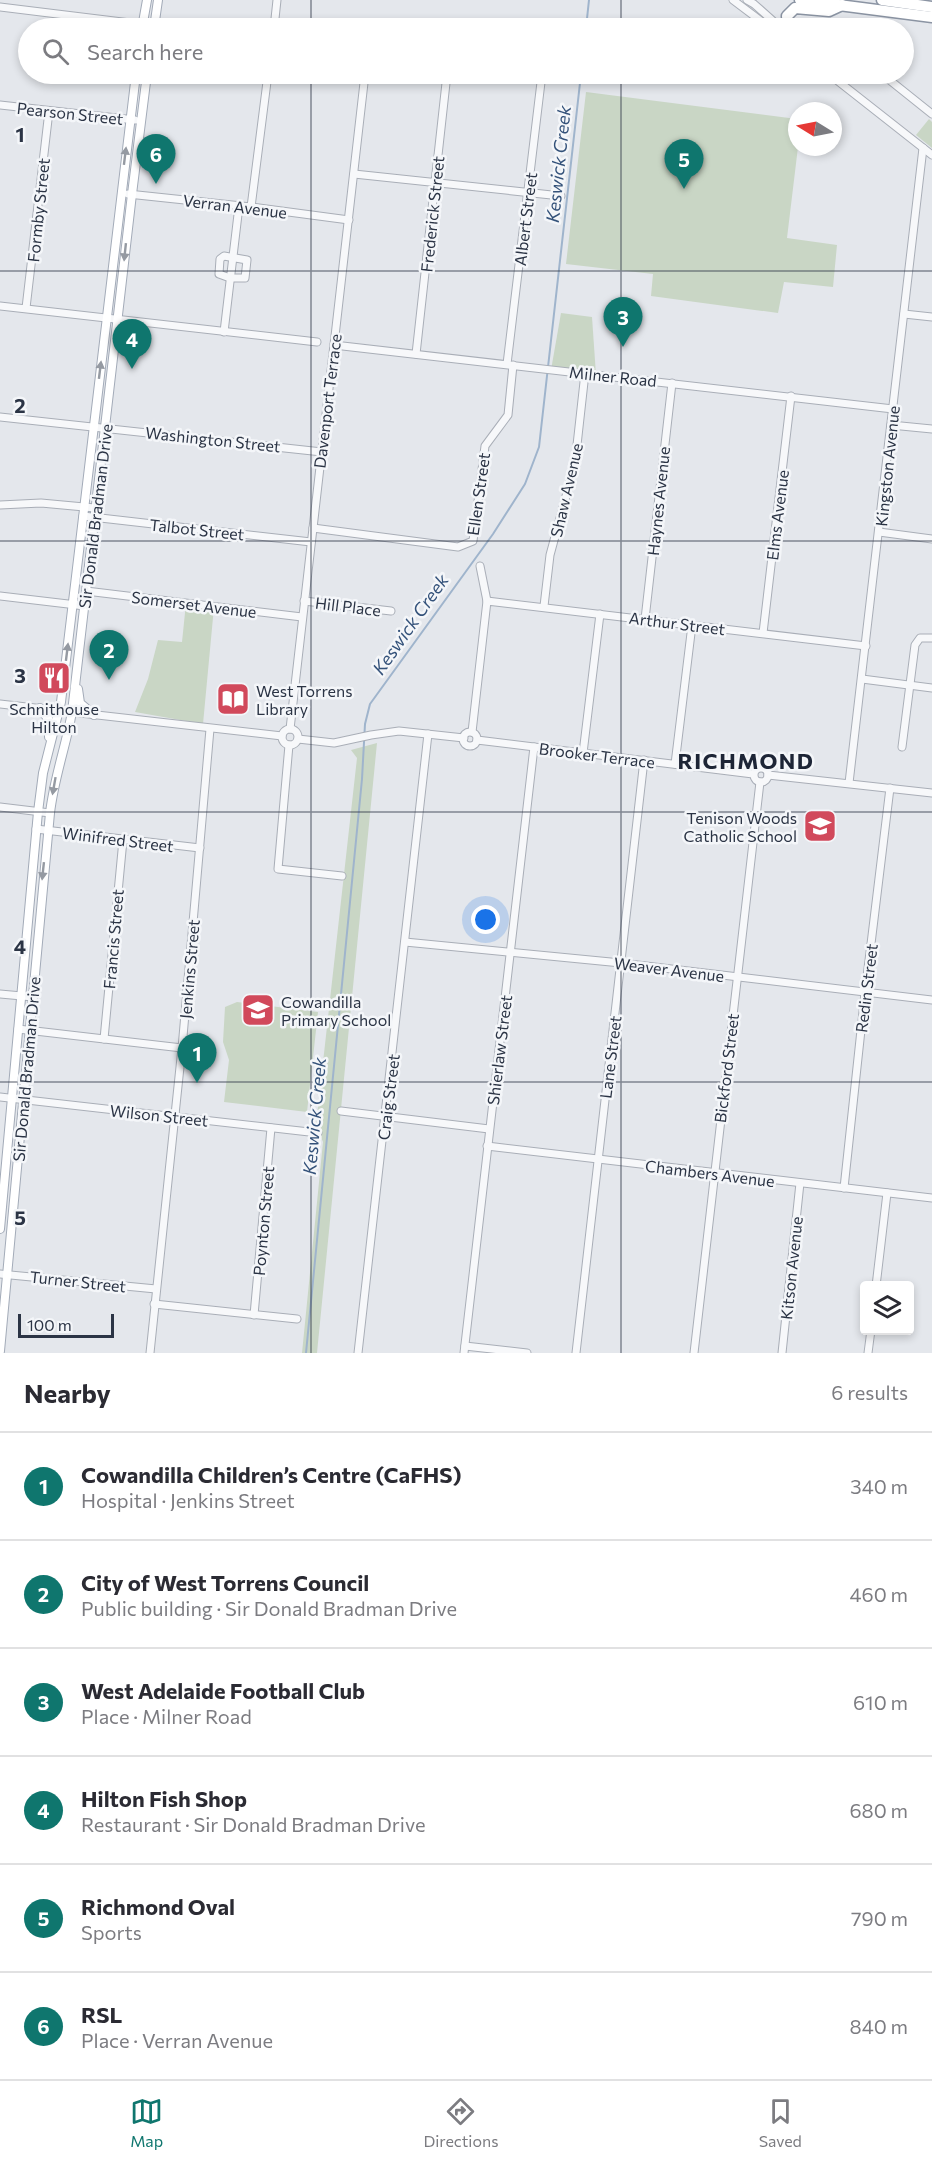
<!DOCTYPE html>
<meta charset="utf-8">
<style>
body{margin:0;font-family:Commissioner,sans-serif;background:#f2f2f3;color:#2b2b33}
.controls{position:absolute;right:18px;bottom:18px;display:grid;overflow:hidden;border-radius:6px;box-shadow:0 3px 9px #0003}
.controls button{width:54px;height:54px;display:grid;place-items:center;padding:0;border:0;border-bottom:2px solid #e1e1e2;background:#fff;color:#2b2b33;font:30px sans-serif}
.compass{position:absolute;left:788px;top:102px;width:54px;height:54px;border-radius:50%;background:#fff;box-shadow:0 3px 9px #0003;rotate:280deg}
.scale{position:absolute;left:18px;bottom:15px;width:96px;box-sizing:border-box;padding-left:6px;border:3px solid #2b3445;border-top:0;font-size:16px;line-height:21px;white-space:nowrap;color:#2b3445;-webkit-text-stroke:4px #f4f6f9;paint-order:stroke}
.you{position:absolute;left:486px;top:920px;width:21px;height:21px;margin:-15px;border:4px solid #fff;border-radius:50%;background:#1a73e8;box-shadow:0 0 0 9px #1a73e833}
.badge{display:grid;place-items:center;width:39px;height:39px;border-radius:50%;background:#0f766e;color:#fff;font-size:20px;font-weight:700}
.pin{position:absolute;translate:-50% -50px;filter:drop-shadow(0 2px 3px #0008)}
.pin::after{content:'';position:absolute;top:32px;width:21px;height:18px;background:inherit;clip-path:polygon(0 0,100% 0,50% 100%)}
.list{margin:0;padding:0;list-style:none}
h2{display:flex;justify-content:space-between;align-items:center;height:78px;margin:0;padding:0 24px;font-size:26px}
h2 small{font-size:20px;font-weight:400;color:#7c7c81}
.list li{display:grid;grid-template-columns:39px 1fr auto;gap:18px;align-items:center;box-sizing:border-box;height:108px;padding:0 24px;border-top:2px solid #e1e1e2}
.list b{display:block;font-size:22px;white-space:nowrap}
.list p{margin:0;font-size:20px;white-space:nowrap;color:#7c7c81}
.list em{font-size:20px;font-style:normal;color:#7c7c81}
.icon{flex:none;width:33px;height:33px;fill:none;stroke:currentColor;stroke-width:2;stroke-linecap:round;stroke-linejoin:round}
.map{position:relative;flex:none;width:932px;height:1353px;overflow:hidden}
.search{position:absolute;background:#fff;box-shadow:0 3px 9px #0003;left:18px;right:18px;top:18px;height:66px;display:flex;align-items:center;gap:15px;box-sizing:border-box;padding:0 21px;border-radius:33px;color:#7c7c81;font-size:22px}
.sheet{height:726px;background:#fff}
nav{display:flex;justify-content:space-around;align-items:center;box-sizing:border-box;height:84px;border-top:2px solid #e1e1e2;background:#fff;font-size:16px;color:#7c7c81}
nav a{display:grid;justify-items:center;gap:3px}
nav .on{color:#0f766e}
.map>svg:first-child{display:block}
</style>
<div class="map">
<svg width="932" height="1353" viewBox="0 0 932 1353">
<rect width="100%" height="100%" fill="#e4e7ec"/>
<g fill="#c9d6c5">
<path d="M586,92L797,119L798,147L787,238L837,245L833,287L784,282L778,313L651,296L653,274L566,264Z"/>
<path d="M929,119L932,122V148L916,135Z"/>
<path d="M561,313L592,317L596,375L551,370Z"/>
<path d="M186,603L214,607L203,724L135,712L148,679L158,640L182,642Z"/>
<path d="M377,743L317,1353H302L323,1142L316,1125L357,758L351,750Z"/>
<path d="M237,1002L318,1012L307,1112L224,1102L229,1060L223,1042L225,1007Z"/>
</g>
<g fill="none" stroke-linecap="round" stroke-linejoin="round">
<g stroke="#9fb4cc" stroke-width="2">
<path d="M586,28L589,0"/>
<path d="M306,1353L362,779L365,724L370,704L493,534L525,484L539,447L581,74"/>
</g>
<g stroke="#a9aeb7" stroke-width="9">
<g id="minor">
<path d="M733,0L770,28"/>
<path d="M747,0L754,4L781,28"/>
<path d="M0,7L155,26"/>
<path d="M274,28L277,0"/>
<path d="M829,74L932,155"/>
<path d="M882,74L932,114"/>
<path d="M0,105L135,120"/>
<path d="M354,174L561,196"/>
<path d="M128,194L251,207L349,220"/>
<path d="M251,207L268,74"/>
<path d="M224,256L247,260L245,278H230L219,274L220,259Z"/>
<path d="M0,306L317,342"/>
<path d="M26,308L49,111"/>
<path d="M904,314L932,317"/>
<path d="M224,332L239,206"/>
<path d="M334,345L893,409"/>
<path d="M416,354L447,74"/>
<path d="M507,364L542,74"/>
<path d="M0,417L322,452"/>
<path d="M891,425L932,429"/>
<path d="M0,505L41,503L95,508"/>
<path d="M83,516L311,542"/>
<path d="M313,528L458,547L473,541L485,446L508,415L513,365"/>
<path d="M879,532L932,539"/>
<path d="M480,566L487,601"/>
<path d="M86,591L302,617"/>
<path d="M0,596L85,606"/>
<path d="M304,601L391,611"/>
<path d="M544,606L550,555L575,463L585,373"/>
<path d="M645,619L672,383"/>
<path d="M763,633L791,396"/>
<path d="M862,679L932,688"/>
<path d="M0,704L282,736"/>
<path d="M290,729L365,74"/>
<circle cx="290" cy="737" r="8"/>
<path d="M472,732L487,601L866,646"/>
<circle cx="470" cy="739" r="7"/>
<path d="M298,739L334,743L371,735L399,731L464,738"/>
<path d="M477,740L753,774"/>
<path d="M289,745L278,869L342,876"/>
<path d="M902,747L915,645L920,638H932"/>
<path d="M583,753L600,614"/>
<path d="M675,764L692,625"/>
<circle cx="761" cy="775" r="7"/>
<path d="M768,775L932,793"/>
<path d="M849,783L923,148"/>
<path d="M0,807L50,813"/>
<path d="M36,829L200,848"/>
<path d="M405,942L621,963L932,1000"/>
<path d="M0,994L33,997"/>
<path d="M18,1029L182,1048"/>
<path d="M104,1039L123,840"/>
<path d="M0,1097L318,1133"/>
<path d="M341,1111L489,1129"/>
<path d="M487,1146L932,1198"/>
<path d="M844,1188L865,993L890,788"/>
<path d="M0,1274L156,1289"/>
<path d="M876,1286L887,1193"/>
<path d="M154,1304L297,1319"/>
<path d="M254,1315L271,1128"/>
<path d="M465,1346L527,1353"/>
<path d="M150,1353L182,1048L210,729"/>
<path d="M358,1353L428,734"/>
<path d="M464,1353L534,747"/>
<path d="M576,1353L644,760"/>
<path d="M694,1353L760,782"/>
<path d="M782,1353L800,1183"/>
<path d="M868,1353L871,1330"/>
</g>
</g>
<g stroke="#a3abb8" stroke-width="10">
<g id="major">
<path d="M142,28L147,0"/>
<path d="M154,28L158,0"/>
<path d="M78,689L80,703L94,715"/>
<path d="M40,708L49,720V737"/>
<path d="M0,1229L38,812L43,773L61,702L136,74"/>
<path d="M0,1351L50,813C54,778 66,746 72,712L132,194L147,74"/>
</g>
</g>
<g stroke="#8b94a3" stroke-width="13">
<g id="highway">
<path d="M800,0L932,17"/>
<path d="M882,0L932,7"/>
<path d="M788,28L787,16L795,8L829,11L842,5"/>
</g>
</g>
<use href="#minor" stroke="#f7f8fa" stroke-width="7"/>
<use href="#major" stroke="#fff" stroke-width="8"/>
<use href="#highway" stroke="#fff" stroke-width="10"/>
</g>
<defs><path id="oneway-solid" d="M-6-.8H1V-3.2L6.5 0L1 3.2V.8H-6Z" transform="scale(1.5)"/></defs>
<g fill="#959aa2">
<use href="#oneway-solid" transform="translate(125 156) rotate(-83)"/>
<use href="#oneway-solid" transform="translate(125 252) rotate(96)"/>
<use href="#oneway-solid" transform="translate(100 370) rotate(-83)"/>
<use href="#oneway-solid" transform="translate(67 652) rotate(-83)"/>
<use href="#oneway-solid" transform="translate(54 786) rotate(100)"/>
<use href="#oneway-solid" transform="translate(43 871) rotate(96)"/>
</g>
<path fill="none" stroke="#2b3445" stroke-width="1.5" stroke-opacity="0.55" d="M311,0V28M621,0V28M311,74V1353M621,74V1353M0,271H932M0,541H932M0,812H932M0,1082H932"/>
<defs>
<g id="restaurant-square" transform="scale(1.725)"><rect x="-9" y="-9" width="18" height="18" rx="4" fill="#d1495b" stroke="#f4f6f9"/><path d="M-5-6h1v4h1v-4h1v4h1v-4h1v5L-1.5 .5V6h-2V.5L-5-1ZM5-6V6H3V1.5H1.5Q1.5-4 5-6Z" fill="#fff"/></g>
<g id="library-square" transform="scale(1.725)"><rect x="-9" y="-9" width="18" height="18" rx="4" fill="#d1495b" stroke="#f4f6f9"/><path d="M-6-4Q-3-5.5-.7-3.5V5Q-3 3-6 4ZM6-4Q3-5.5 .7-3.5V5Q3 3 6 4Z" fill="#fff"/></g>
<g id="school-square" transform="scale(1.725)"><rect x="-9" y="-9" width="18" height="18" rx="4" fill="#d1495b" stroke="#f4f6f9"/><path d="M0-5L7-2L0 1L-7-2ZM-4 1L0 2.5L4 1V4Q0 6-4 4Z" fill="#fff"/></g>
</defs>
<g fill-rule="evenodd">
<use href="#restaurant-square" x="54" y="678"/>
<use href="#library-square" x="233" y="699"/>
<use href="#school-square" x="820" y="826"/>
<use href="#school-square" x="258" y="1010"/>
</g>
<g text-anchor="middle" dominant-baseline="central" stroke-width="5" stroke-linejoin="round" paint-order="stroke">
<g font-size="16" fill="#2b3445" stroke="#f4f6f9">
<text transform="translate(70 113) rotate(6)">Pearson Street</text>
<text transform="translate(235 206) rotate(7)">Verran Avenue</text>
<text transform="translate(38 210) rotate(-84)">Formby Street</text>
<text transform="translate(432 214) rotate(-84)">Frederick Street</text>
<text transform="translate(525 219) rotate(-83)">Albert Street</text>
<text transform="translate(613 376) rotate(6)">Milner Road</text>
<text transform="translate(327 401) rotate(-83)">Davenport Terrace</text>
<text transform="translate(213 439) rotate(6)">Washington Street</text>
<text transform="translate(887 466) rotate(-84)">Kingston Avenue</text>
<text transform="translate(566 490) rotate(-77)">Shaw Avenue</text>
<text transform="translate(478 494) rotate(-82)">Ellen Street</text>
<text transform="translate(658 501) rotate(-84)">Haynes Avenue</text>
<text transform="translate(777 515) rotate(-83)">Elms Avenue</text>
<text transform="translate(95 516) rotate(-83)">Sir Donald Bradman Drive</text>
<text transform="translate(197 529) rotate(6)">Talbot Street</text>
<text transform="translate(194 604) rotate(7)">Somerset Avenue</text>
<text transform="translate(348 606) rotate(7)">Hill Place</text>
<text transform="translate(677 623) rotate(7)">Arthur Street</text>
<text transform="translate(597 755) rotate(7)">Brooker Terrace</text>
<text transform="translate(118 839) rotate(7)">Winifred Street</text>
<text transform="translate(113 939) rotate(-85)">Francis Street</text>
<text transform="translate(189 969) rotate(-85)">Jenkins Street</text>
<text transform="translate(669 969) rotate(7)">Weaver Avenue</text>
<text transform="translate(866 988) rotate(-83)">Redin Street</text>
<text transform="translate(499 1050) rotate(-83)">Shierlaw Street</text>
<text transform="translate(610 1057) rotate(-83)">Lane Street</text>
<text transform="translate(726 1068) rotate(-83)">Bickford Street</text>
<text transform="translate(26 1069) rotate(-85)">Sir Donald Bradman Drive</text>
<text transform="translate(388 1097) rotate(-83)">Craig Street</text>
<text transform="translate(159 1115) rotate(6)">Wilson Street</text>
<text transform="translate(710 1173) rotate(7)">Chambers Avenue</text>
<text transform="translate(263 1221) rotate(-85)">Poynton Street</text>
<text transform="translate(791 1268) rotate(-84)">Kitson Avenue</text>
<text transform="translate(78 1281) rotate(6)">Turner Street</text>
</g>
<g font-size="16" fill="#2b3445" stroke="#f4f6f9" text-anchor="start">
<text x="256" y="690">West Torrens<tspan x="256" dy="18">Library</tspan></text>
<text x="54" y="708" text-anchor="middle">Schnithouse<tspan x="54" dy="18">Hilton</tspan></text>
<text x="797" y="817" text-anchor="end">Tenison Woods<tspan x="797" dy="18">Catholic School</tspan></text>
<text x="281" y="1001">Cowandilla<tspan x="281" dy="18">Primary School</tspan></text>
</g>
<g font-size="18" font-style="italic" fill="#34527a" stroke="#f4f6f9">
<text transform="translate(558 164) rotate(-84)">Keswick Creek</text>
<text transform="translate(410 624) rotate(-55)">Keswick Creek</text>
<text transform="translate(314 1116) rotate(-85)">Keswick Creek</text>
</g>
<g font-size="22" font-weight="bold" letter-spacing="1.5" fill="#1d2536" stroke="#f4f6f9">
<text x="746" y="760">RICHMOND</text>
</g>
</g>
<g font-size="20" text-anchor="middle" font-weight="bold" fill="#2b3445" stroke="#f4f6f9" stroke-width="5" stroke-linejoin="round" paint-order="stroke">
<text x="20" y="142">1</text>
<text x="20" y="413">2</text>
<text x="20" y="683">3</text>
<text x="20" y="954">4</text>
<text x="20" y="1225">5</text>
</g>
</svg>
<div class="controls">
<button><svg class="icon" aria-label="layers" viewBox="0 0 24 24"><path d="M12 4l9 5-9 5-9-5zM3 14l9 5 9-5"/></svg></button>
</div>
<svg class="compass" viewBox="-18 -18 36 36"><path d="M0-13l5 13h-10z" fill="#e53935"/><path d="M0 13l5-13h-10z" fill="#7c7c81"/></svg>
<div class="scale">100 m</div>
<div class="you"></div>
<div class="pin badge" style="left:197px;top:1083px">1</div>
<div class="pin badge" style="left:109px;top:680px">2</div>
<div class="pin badge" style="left:623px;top:347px">3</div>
<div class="pin badge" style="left:132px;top:369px">4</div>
<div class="pin badge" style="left:684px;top:189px">5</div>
<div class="pin badge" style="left:156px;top:184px">6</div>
<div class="search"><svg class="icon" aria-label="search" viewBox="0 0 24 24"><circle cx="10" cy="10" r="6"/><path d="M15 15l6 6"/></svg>Search here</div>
</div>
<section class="sheet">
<h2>Nearby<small>6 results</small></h2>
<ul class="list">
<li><span class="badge">1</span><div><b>Cowandilla Children’s Centre (CaFHS)</b><p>Hospital · Jenkins Street</p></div><em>340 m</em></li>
<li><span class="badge">2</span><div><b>City of West Torrens Council</b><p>Public building · Sir Donald Bradman Drive</p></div><em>460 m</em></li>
<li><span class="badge">3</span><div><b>West Adelaide Football Club</b><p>Place · Milner Road</p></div><em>610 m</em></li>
<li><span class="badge">4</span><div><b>Hilton Fish Shop</b><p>Restaurant · Sir Donald Bradman Drive</p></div><em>680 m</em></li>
<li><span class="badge">5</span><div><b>Richmond Oval</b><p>Sports</p></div><em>790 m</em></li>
<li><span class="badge">6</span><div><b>RSL</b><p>Place · Verran Avenue</p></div><em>840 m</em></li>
</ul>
</section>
<nav>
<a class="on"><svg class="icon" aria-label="map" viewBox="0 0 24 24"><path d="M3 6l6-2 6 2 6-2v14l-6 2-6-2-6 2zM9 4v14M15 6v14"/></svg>Map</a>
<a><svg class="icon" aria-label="directions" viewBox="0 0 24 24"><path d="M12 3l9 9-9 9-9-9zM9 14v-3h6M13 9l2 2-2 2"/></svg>Directions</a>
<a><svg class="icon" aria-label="saved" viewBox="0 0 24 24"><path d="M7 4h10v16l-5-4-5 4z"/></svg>Saved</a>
</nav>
